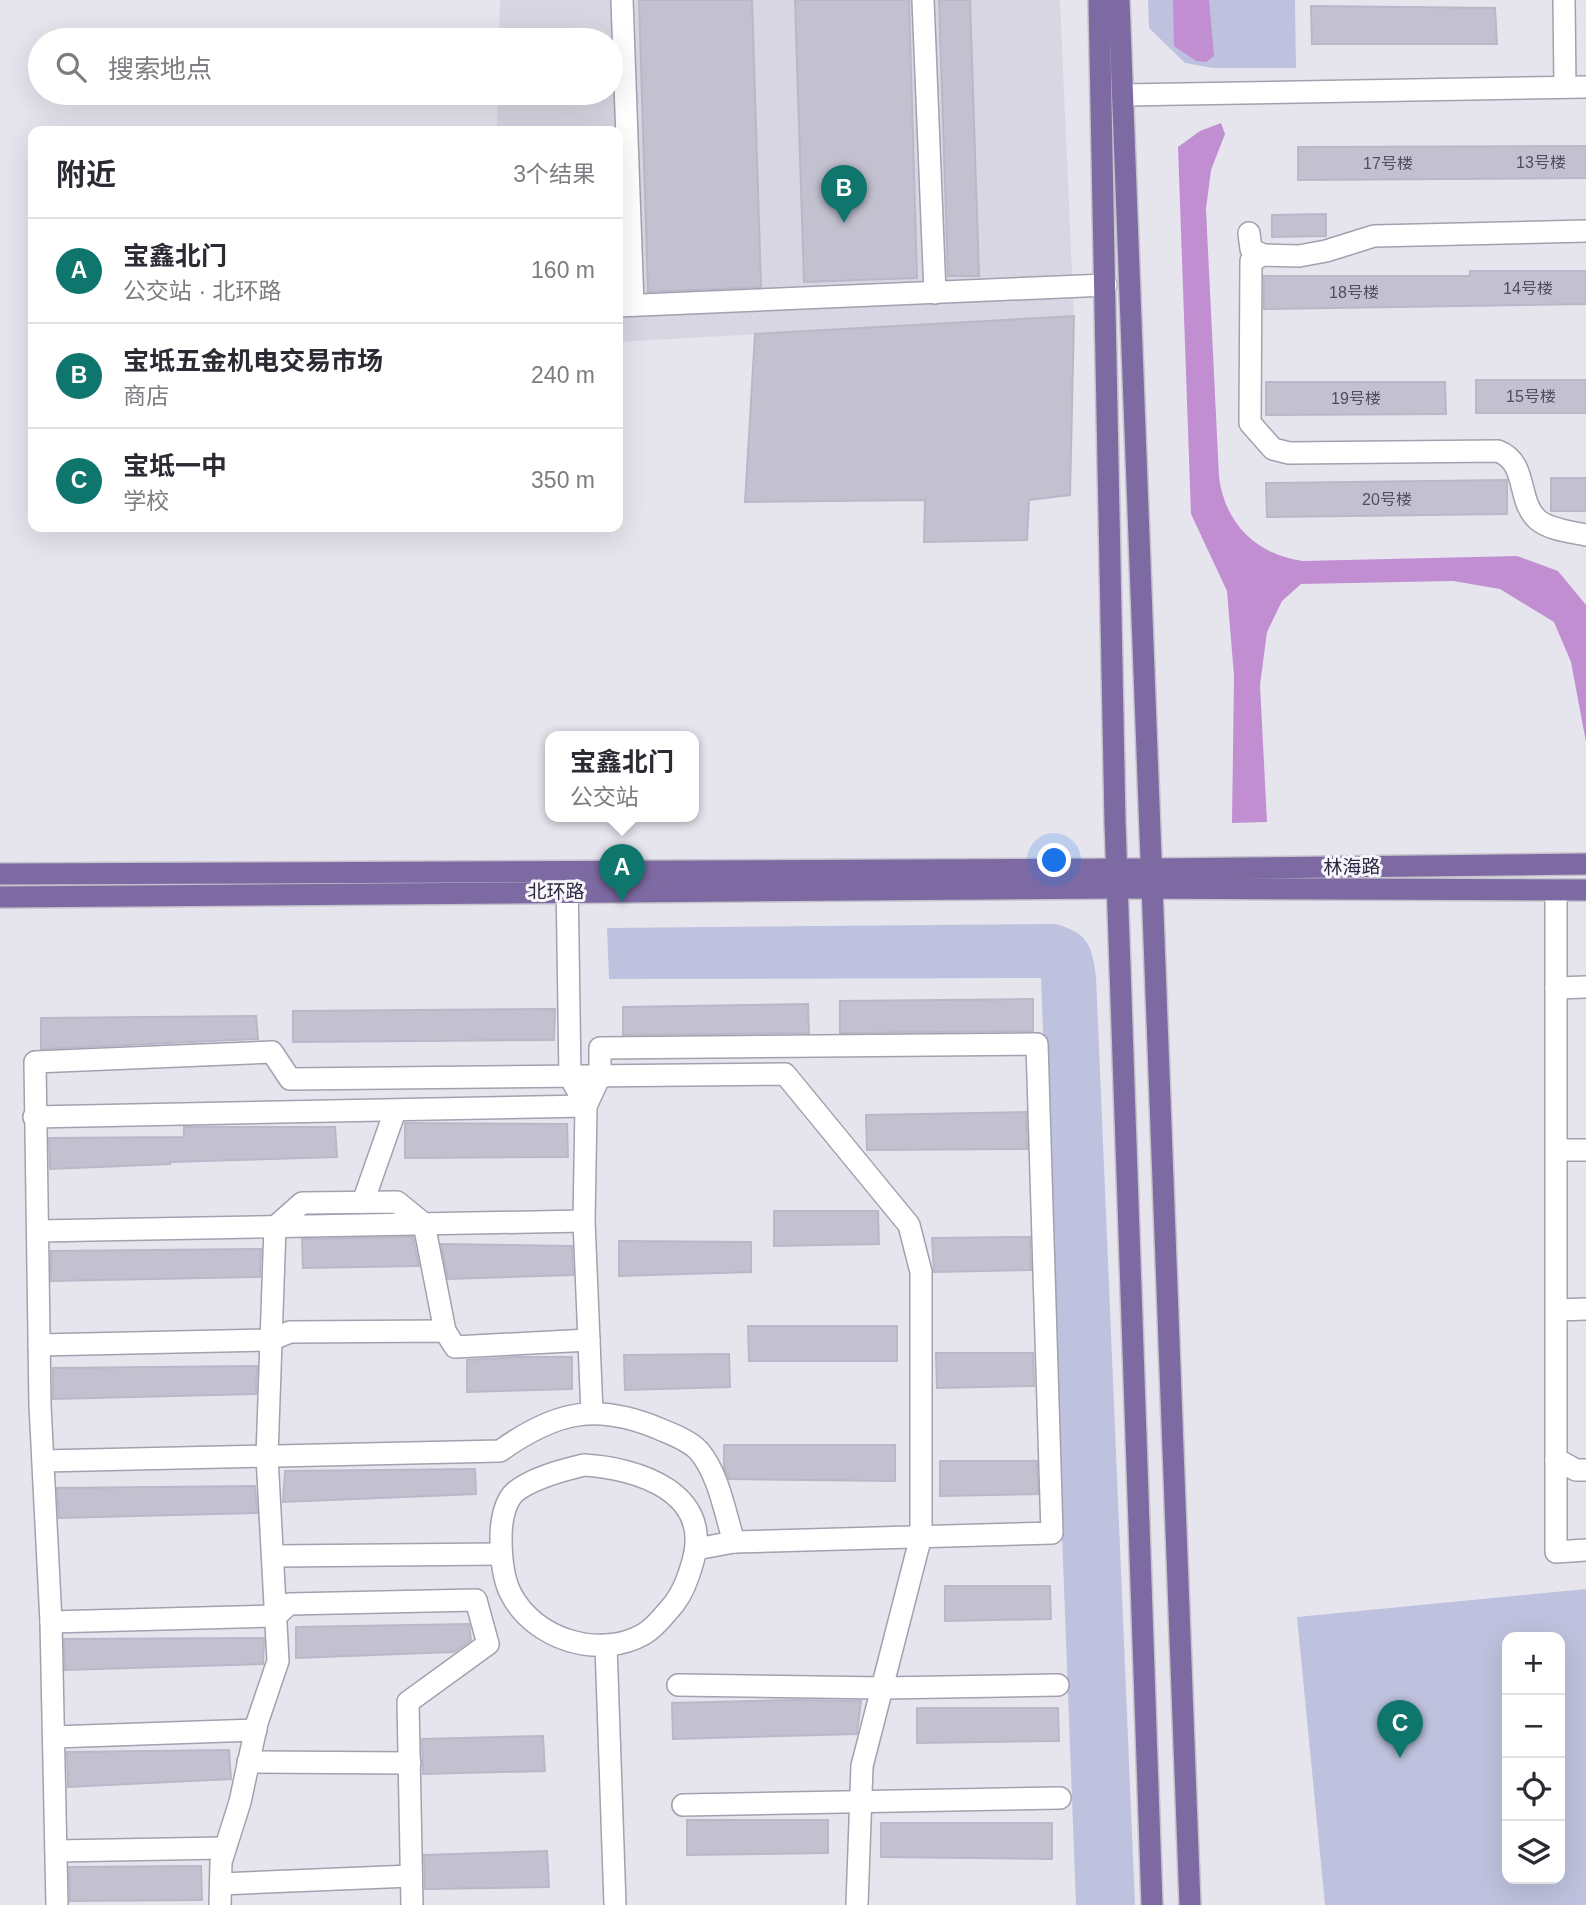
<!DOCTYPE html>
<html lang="zh">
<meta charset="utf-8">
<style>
body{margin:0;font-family:Helvetica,"Noto Sans SC",sans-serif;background:#f2f2f3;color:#2b2b33}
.controls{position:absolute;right:21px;bottom:21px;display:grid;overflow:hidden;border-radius:14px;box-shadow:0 7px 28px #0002}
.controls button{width:63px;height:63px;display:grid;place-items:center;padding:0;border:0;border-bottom:2px solid #e1e1e2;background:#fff;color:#2b2b33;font:35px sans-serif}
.you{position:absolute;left:1055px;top:861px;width:24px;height:24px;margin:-18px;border:5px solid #fff;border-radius:50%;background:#1a73e8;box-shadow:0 0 0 10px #1a73e833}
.badge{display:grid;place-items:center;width:46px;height:46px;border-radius:50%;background:#0f766e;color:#fff;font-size:23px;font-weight:700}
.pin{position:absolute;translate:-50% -58px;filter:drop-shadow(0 2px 4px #0008)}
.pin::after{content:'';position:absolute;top:37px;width:24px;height:21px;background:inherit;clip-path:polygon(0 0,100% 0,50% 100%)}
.popup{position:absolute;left:545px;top:731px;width:154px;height:91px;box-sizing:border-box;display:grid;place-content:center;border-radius:14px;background:#fff;filter:drop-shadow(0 2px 5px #0005);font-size:23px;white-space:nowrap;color:#7c7c81}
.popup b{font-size:26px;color:#2b2b33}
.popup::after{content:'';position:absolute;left:50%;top:100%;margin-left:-14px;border:14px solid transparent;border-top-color:#fff}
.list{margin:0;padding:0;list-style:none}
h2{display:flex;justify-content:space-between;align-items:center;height:91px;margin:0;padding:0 28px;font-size:30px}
h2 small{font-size:23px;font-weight:400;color:#7c7c81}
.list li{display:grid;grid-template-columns:46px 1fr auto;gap:21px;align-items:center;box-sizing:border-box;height:105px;padding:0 28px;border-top:2px solid #e1e1e2}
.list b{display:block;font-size:26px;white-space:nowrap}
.list p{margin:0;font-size:23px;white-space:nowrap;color:#7c7c81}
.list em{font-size:23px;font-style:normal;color:#7c7c81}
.icon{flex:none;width:38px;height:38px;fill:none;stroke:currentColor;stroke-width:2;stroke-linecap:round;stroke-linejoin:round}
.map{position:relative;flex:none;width:1586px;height:1905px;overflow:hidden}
.search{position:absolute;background:#fff;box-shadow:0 7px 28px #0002;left:28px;top:28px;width:595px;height:77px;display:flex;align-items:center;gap:18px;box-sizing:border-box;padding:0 24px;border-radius:38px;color:#7c7c81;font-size:26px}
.panel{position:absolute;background:#fff;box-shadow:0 7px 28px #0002;left:28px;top:126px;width:595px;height:406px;border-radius:14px}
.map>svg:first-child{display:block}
</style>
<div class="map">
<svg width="1586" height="1905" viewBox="0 0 1586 1905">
<rect width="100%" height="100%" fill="#e6e5ee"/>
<path fill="#d8d6e2" d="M500,0H1060L1074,316L618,342V131H497L498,93H611V40H499Z"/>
<g fill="#bec2de" fill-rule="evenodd">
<path d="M1148,0H1295L1296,68H1213L1185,63L1149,28Z"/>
<path d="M1056,924C1087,933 1092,944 1096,976L1135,1905H1076L1041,978L609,979L607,928Z"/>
<path d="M1586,1589V1905H1325L1297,1617ZM1507,1637H1560V1879H1507Z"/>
</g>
<g fill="#c18ed2">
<path d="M1173,0H1209L1214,56L1206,62L1196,61L1174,46Z"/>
<path d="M1221,123L1225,134L1211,170L1206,209L1219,477C1225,524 1257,555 1303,561L1517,556L1558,571L1586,605V742L1571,662L1554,622L1500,589L1453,581L1301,584L1282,601L1267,632L1260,685L1267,822L1232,823L1234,676L1227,591L1191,514L1178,147L1200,131Z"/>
</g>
<g fill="#c3c1cf" stroke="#bab7c8" stroke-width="2">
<path d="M639,0H752L761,287L648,292Z"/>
<path d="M795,0H909L917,278L804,282Z"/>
<path d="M939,0H970L979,276H948Z"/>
<path d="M1311,6L1495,8L1497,44H1312Z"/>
<path d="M1586,146V178L1298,180V147Z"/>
<path d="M1326,214V236L1272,237V215Z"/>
<path d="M1470,271H1586V304L1264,309V276H1470Z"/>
<path d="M1074,316L1070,495L1029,500L1027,540L924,542L925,500L745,502L755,334Z"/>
<rect x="1476" y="380" width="110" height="33"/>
<path d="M1266,382H1445L1446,414L1266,415Z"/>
<rect x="1551" y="478" width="35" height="33"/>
<path d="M1507,480V514L1267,517L1266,483Z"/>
<path d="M1033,999V1031L840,1033V1001Z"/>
<path d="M808,1004L809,1033L623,1035V1007Z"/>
<path d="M555,1009L554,1040L293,1042V1011Z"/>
<path d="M256,1016L258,1039L41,1049V1018Z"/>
<path d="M1026,1112L1027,1149L867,1150L866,1115Z"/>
<path d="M405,1123L567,1124L568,1157L405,1158Z"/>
<path d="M184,1127H335L337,1157L170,1162V1164L50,1169L49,1138L184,1137Z"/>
<path d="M774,1211H878L879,1244L774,1246Z"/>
<path d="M413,1237L419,1266L303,1268L302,1239Z"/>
<path d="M1030,1237L1031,1270L934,1272L932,1238Z"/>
<path d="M619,1241L751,1242V1272L619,1276Z"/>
<path d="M441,1244L572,1246L573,1275L448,1279Z"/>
<path d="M261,1249L260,1277L51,1281V1251Z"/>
<path d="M748,1326H897V1361H749Z"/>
<path d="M936,1353H1033L1034,1386L937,1388Z"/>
<path d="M729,1354L730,1387L625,1390L624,1355Z"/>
<path d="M517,1357H572V1389L467,1392V1360Z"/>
<path d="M257,1366L256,1394L53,1399V1368Z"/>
<path d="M724,1445H895V1481L729,1479L724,1467Z"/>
<path d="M940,1461H1037L1038,1494L940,1496Z"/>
<path d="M475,1469L476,1494L283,1502L285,1471Z"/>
<path d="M255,1486L257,1513L59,1518L57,1488Z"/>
<path d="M945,1586H1050L1051,1619L945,1621Z"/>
<path d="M469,1624L471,1640L454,1652L296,1658V1627Z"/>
<path d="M264,1638L263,1664L65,1670L64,1639Z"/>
<path d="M793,1700L861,1701L857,1734L673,1739L672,1703Z"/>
<path d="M917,1708H1058L1059,1741L917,1743Z"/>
<path d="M543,1736L545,1771L423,1774L422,1739Z"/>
<path d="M229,1750L231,1779L68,1787L67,1752Z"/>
<path d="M687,1820H828V1853L687,1855Z"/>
<path d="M881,1823H1052V1859L881,1857Z"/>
<path d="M547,1851L549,1887L425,1889L424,1855Z"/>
<path d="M201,1866L202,1900L70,1901L69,1867Z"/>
</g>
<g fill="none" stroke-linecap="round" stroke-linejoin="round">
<g stroke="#a3a0af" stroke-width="24">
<g id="minor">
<path d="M622,0L633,305"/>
<path d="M923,0L935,293"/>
<path d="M1564,0L1565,87"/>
<path d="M1123,95L1586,87"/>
<path d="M1586,231L1374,236L1326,251L1299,256L1263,255L1251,261L1250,423L1273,449L1289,453L1498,451C1529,463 1516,501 1538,520C1550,530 1572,532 1586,535"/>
<path d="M1249,233L1251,249L1263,255"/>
<path d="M618,306L1106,285"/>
<path d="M567,877L570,1077L586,1106L584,1221L592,1413"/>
<path d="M1556,890V1552L1586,1550"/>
<path d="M1556,988L1586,987"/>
<path d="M34,1117L586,1106L600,1076V1048L1037,1044L1052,1533L734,1542L696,1549"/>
<path d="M1557,1150H1586"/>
<path d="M363,1202L395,1111"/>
<path d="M38,1231L584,1221"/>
<path d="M1557,1310L1586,1309"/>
<path d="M39,1345L270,1340L290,1332L445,1331L455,1347L589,1340"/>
<path d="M1556,1459L1576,1470H1586"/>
<path d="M43,1461L500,1451C556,1411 597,1402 662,1430C674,1435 690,1441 699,1451C719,1475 725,1513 734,1542"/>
<path d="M584,1465C637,1468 713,1492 693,1561C689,1576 684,1591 674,1604C665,1614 656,1627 644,1634C599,1660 534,1639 511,1594C502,1577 501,1555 501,1537C501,1523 504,1502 515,1492C532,1478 563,1470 584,1465Z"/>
<path d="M273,1556L501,1554"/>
<path d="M51,1622L276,1616L289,1604L476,1600L488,1644L408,1702L412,1905"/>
<path d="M606,1645L615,1905"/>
<path d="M678,1685L884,1688L1058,1685"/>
<path d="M54,1737L256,1730"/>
<path d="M248,1762L410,1763"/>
<path d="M683,1805L1060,1798"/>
<path d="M56,1851L225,1848"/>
<path d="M221,1884L411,1876"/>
<path d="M57,1905L51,1622L40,1405L35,1062L272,1052L290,1079L785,1074L909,1225L921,1272V1536L862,1766L857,1905"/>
<path d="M220,1905L221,1862L240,1802L257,1723L278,1661L267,1456L275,1227L302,1203L397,1202L424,1224L445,1331"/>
</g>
</g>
<g stroke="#c4c2ca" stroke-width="24">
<g id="major">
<path d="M1099,0L1115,822L1152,1905"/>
<path d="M1119,0L1190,1905"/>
<path d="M0,874L1153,869L1586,864"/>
<path d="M0,897L1118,888L1586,890"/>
</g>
</g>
<use href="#minor" stroke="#fff" stroke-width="21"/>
<use href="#major" stroke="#7e6aa3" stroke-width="21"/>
</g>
<g text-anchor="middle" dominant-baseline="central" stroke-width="6" stroke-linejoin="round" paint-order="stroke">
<g font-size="16" fill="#524b64">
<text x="1541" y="162">13号楼</text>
<text x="1388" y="163">17号楼</text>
<text x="1528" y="288">14号楼</text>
<text x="1354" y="292">18号楼</text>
<text x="1531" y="396">15号楼</text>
<text x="1356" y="398">19号楼</text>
<text x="1387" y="499">20号楼</text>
</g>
<g font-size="19" fill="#2d2440" stroke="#f6f6fa">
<text transform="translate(1352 867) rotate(-1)">林海路</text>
<text x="556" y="891">北环路</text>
</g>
</g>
</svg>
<div class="controls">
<button>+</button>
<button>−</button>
<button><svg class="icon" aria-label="locate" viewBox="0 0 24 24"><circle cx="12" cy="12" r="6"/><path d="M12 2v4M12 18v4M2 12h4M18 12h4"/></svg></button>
<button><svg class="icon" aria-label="layers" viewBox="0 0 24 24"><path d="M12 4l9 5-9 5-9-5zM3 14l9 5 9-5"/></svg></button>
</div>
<div class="you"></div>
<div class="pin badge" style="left:622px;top:902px">A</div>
<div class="popup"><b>宝鑫北门</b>公交站</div>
<div class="pin badge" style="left:844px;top:223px">B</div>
<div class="pin badge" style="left:1400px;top:1758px">C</div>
<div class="search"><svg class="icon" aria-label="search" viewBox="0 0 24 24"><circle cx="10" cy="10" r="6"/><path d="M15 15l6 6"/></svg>搜索地点</div>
<section class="panel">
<h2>附近<small>3个结果</small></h2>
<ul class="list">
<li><span class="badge">A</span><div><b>宝鑫北门</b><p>公交站 · 北环路</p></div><em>160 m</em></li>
<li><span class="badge">B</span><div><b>宝坻五金机电交易市场</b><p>商店</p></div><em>240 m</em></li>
<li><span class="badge">C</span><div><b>宝坻一中</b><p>学校</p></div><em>350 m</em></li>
</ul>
</section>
</div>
